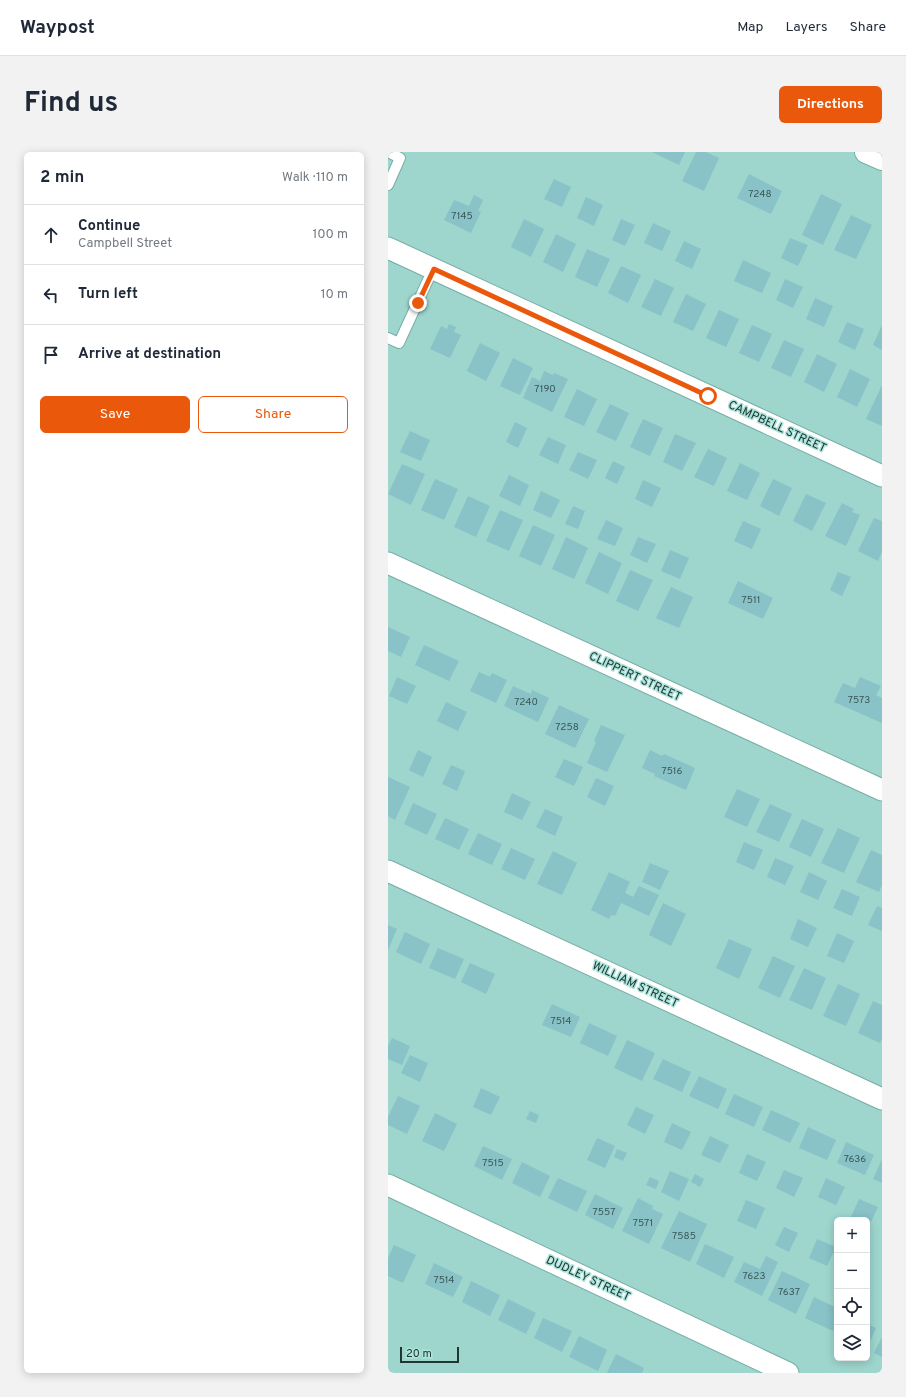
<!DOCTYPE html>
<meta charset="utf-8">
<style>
body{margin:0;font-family:Overpass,sans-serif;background:#f2f2f3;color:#1f2937}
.controls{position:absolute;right:12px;bottom:12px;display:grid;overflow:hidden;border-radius:6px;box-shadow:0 2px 10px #0003}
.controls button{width:36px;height:36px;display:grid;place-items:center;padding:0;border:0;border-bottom:1px solid #e0e1e3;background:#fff;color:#1f2937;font:20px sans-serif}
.scale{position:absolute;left:12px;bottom:10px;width:59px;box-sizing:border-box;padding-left:4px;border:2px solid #203633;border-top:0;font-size:11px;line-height:14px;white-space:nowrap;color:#203633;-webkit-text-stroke:3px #abe4db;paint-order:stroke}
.stop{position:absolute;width:12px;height:12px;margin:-9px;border:3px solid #ea580c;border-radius:50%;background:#fff}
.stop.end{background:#ea580c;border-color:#fff;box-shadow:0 1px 4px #0008}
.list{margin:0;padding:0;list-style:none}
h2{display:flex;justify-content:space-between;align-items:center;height:52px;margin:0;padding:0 16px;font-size:17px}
h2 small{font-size:13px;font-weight:400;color:#747a83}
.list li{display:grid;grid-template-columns:26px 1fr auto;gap:12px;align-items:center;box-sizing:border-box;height:60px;padding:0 16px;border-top:1px solid #e0e1e3}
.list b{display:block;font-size:15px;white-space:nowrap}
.list p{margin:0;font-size:13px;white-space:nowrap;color:#747a83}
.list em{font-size:13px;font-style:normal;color:#747a83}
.actions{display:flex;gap:8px;padding:12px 16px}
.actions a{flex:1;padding:9px 0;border:1px solid #ea580c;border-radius:6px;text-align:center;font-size:14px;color:#ea580c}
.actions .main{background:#ea580c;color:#fff}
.icon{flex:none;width:22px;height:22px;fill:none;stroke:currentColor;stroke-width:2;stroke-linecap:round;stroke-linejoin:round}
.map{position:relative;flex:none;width:494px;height:1221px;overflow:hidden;border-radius:6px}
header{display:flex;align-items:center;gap:24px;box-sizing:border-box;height:56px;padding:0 20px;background:#fff;border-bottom:1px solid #e0e1e3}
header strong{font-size:19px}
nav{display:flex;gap:22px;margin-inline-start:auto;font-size:14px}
.intro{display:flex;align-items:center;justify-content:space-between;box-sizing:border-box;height:96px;padding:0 24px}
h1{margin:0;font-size:28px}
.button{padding:10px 18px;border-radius:6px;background:#ea580c;color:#fff;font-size:14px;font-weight:700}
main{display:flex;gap:24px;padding:0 24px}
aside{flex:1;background:#fff;border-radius:6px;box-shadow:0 2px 10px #0003}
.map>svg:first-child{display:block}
</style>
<header>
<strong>Waypost</strong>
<nav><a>Map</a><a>Layers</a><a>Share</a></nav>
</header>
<div class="intro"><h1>Find us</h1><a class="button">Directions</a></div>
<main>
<aside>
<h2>2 min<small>Walk · 110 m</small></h2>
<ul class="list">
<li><svg class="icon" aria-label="ahead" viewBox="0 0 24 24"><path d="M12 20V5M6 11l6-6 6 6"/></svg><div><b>Continue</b><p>Campbell Street</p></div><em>100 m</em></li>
<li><svg class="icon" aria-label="left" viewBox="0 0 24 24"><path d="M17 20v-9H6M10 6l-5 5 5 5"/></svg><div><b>Turn left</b></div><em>10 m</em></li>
<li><svg class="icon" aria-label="arrive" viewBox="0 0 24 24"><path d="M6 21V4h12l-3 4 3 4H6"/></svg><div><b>Arrive at destination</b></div></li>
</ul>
<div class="actions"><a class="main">Save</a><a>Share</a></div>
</aside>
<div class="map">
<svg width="494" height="1221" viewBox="0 0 494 1221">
<rect width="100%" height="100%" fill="#9ed6ce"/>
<g fill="#89c2c7">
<path d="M264,0H297L291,13Z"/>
<path d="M308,0H318L331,6L316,39L294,29Z"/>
<path d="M361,22L394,39L383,62L349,46Z"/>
<path d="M166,27L183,35L174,55L156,47Z"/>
<path d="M433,42L454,52L435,93L414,83Z"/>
<path d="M86,43L95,48L90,59L93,60L83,81L56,68L66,48L81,54Z"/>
<path d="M198,45L215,53L206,74L189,66Z"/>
<path d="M463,63L484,73L468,107L446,98Z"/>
<path d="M136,67L156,77L143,105L123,95Z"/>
<path d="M233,67L247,73L237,94L224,88Z"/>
<path d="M265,71L283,79L274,99L256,91Z"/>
<path d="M168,82L188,92L175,120L155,110Z"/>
<path d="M402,86L420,93L410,114L393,106Z"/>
<path d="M296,89L313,97L304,117L287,109Z"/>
<path d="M199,97L222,107L209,135L187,125Z"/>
<path d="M355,108L383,121L374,141L346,129Z"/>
<path d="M233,114L253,123L240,151L220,141Z"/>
<path d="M267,127L286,136L273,164L253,155Z"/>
<path d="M397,127L415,135L405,156L388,148Z"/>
<path d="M298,142L318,152L305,179L285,170Z"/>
<path d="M427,146L445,154L436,175L418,167Z"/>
<path d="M331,158L351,167L338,195L318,186Z"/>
<path d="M459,170L476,177L467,198L450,190Z"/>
<path d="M61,172L68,175L66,180L73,183L62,206L42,197L53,174L59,177Z"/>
<path d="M364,173L384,182L371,210L351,201Z"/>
<path d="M494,173V198L485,193Z"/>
<path d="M396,188L416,197L403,225L383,216Z"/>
<path d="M92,191L112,201L98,229L79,219Z"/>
<path d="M429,202L449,212L436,240L416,230Z"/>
<path d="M125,206L145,216L132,243L112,234Z"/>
<path d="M462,217L482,227L469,255L449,245Z"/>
<path d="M156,219L165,223L166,221L180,227L164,260L135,246L144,225L152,229Z"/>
<path d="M494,233V274L478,267Z"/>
<path d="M189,237L209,247L196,274L176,265Z"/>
<path d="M222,252L241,261L228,289L208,280Z"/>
<path d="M255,267L275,276L262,304L242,295Z"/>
<path d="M127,270L139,276L130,296L118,290Z"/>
<path d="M22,279L42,288L33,309L12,300Z"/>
<path d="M287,282L308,291L294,319L275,310Z"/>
<path d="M160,285L178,293L170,312L151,303Z"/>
<path d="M320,297L339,306L326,334L306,325Z"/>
<path d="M190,300L209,308L200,327L181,318Z"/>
<path d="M225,309L237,315L229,332L217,326Z"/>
<path d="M352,311L372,321L359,348L339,339Z"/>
<path d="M14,312L37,322L23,353L0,342Z"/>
<path d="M121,323L141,333L132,354L111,344Z"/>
<path d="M47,327L70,337L56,368L33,358Z"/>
<path d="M385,327L404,336L391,364L372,354Z"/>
<path d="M255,328L273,336L264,355L247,347Z"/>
<path d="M153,339L172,348L163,366L145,358Z"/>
<path d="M418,342L438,351L424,379L405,369Z"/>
<path d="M80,344L102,354L88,385L66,375Z"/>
<path d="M454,351L466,357L464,360L472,363L458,394L437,384Z"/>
<path d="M185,354L197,359L190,377L177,372Z"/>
<path d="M112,358L135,368L121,399L98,389Z"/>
<path d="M486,366L494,369V400L490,409L470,399Z"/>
<path d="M218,368L235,376L227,394L209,387Z"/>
<path d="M355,369L373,377L364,397L346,389Z"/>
<path d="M145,373L167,383L153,414L131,404Z"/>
<path d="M178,385L200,396L186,427L164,417Z"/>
<path d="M250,385L268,392L259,411L242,403Z"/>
<path d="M282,398L301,406L292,427L273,419Z"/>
<path d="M211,400L234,411L220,442L197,431Z"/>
<path d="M242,418L265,428L250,459L228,449Z"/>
<path d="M450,420L463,425L454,444L442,438Z"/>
<path d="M350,429L385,446L375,467L340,451Z"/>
<path d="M283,435L305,445L291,476L268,466Z"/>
<path d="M0,475L22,485L13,505L0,499Z"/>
<path d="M36,493L71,509L61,529L27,513Z"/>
<path d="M91,520L102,525L104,521L119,528L108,551L82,539Z"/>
<path d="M9,525L28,534L19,552L1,544Z"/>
<path d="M472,525L493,534L488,543L494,546V571L446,550L455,531L467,536Z"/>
<path d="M125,534L143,542L144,538L161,546L150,570L116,554Z"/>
<path d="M58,550L79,560L70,579L49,569Z"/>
<path d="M171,553L201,567L187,596L157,582Z"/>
<path d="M213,573L237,583L219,620L199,611L208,590L206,589Z"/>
<path d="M30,598L44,605L35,625L21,618Z"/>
<path d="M262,598L274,604L276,602L307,616L298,638L266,624L267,622L254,616Z"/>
<path d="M176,607L195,615L186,634L167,625Z"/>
<path d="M63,613L77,619L69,639L54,632Z"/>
<path d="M0,625L22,635L7,668L0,664Z"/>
<path d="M208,626L226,634L217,654L199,645Z"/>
<path d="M349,637L372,647L359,675L336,665Z"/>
<path d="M124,641L143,650L134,668L116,660Z"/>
<path d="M25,651L49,662L39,683L16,672Z"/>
<path d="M382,652L404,662L391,690L368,680Z"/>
<path d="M157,657L175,665L167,684L148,675Z"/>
<path d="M57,666L81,677L71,698L47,687Z"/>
<path d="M414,667L436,677L423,705L401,695Z"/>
<path d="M450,676L472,686L456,721L433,711Z"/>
<path d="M90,681L114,692L104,713L80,702Z"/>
<path d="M356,690L375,698L366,718L348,710Z"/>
<path d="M123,696L147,707L137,728L113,717Z"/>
<path d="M483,698L494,703V733L491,740L468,730Z"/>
<path d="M165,699L189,711L174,743L149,732Z"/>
<path d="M387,706L406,714L397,733L379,725Z"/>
<path d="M262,711L281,719L272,738L254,730Z"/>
<path d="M221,720L242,730L237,741L245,745L251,734L271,743L261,764L233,751L227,764L223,763L221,767L203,758Z"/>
<path d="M421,720L439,729L430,748L412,740Z"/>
<path d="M454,737L472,745L464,764L445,756Z"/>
<path d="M275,751L298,762L283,794L261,783Z"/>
<path d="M489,754L494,756V779L480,773Z"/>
<path d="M410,767L429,776L420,795L402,787Z"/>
<path d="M0,773L9,777L0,798Z"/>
<path d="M17,780L42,792L33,812L8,800Z"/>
<path d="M449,781L466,789L456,811L439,804Z"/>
<path d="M341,787L364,797L351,827L328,816Z"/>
<path d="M50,796L76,807L67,827L41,816Z"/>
<path d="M385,804L407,814L392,846L370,836Z"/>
<path d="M82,811L107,822L98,842L73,830Z"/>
<path d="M416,816L438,826L424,858L401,848Z"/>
<path d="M450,832L472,842L458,874L435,864Z"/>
<path d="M485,849L494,853V887L492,891L470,881Z"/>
<path d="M164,852L192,865L183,885L154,873Z"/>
<path d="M201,871L229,884L220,904L192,891Z"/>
<path d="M4,886L22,894L14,913L0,907V894Z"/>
<path d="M239,888L267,901L254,929L226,916Z"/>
<path d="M22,903L40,911L32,930L13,921Z"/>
<path d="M275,907L303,920L294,940L265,927Z"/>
<path d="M311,924L339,937L330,957L301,944Z"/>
<path d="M93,936L112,945L103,963L85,955Z"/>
<path d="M346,942L375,955L366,975L337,962Z"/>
<path d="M10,944L32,954L19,982L0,973V965Z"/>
<path d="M248,955L266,963L257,982L239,973Z"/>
<path d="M383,958L412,971L402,991L374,978Z"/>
<path d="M142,959L151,963L148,971L138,967Z"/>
<path d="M47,961L69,972L56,999L34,989Z"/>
<path d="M284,971L303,980L294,998L276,990Z"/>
<path d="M420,975L448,988L439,1008L411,996Z"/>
<path d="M322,984L341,993L332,1011L313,1003Z"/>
<path d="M209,986L227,994L217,1016L199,1008Z"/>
<path d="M458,990L486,1003L477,1023L449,1011Z"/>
<path d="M95,994L124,1007L114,1028L86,1014Z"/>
<path d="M229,997L239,1001L235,1009L226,1005Z"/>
<path d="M359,1002L378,1010L369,1029L351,1021Z"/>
<path d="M494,1007V1031L485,1027Z"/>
<path d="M134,1010L162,1024L152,1045L124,1031Z"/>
<path d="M396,1018L415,1026L406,1045L388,1036Z"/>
<path d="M282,1019L301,1027L291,1049L273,1040Z"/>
<path d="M307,1022L316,1027L312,1035L303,1030Z"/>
<path d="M262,1025L271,1029L268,1037L258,1033Z"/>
<path d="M170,1026L199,1039L189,1060L160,1046Z"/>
<path d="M438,1026L457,1035L448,1053L430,1045Z"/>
<path d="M207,1042L235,1056L225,1077L197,1063Z"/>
<path d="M250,1046L265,1054L264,1057L275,1062L261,1092L234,1079Z"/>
<path d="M471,1047L490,1055L481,1074L479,1073V1068H469L463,1065Z"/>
<path d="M358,1048L377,1056L368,1077L349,1069Z"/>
<path d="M291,1059L319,1072L302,1110L273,1096Z"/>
<path d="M396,1075L410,1081L401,1100L387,1093Z"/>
<path d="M429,1087L448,1095L439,1114L421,1106Z"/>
<path d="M317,1092L346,1105L336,1126L308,1112Z"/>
<path d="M6,1093L28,1103L15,1131L0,1124V1106Z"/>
<path d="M378,1104L390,1110L374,1144L346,1130L356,1110L372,1117Z"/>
<path d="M46,1111L75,1125L65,1145L37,1132Z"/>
<path d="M394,1119L422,1132L408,1162L380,1148Z"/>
<path d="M83,1129L112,1143L102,1164L74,1150Z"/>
<path d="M426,1145L449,1156V1171L445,1179L417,1166Z"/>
<path d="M120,1147L148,1161L138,1182L110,1168Z"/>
<path d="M155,1166L184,1179L174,1200L146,1186Z"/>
<path d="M479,1172L488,1176L479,1196Z"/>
<path d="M191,1184L219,1198L210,1219L181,1205Z"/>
<path d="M494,1185V1205L486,1201Z"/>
<path d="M228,1202L256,1216L254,1221H219Z"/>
</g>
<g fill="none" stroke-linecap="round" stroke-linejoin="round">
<g stroke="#77aea6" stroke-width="12">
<g id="service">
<path d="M0,33L12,6L0,0"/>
<path d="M0,186L11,191L45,117"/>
</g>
</g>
<g stroke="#77aea6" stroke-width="23">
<g id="minor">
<path d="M0,96L494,324"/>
<path d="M0,411L494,638"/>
<path d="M0,719L494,947"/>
<path d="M0,1033L400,1221"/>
</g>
</g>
<g stroke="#77aea6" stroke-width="24">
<path id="tertiary" d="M478,0L494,7"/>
</g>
<use href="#service" stroke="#fff" stroke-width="10"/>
<use href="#minor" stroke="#fff" stroke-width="21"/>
<use href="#tertiary" stroke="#fff" stroke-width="22"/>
</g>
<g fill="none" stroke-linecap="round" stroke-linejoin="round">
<path stroke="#ea580c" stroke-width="5" d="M30,151L46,117L320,244"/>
</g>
<g text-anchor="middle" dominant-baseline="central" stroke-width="3" stroke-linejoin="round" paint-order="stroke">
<g font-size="10" fill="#3a5958">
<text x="372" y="42">7248</text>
<text x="74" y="64">7145</text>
<text x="157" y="237">7190</text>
<text x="363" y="448">7511</text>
<text x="471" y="548">7573</text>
<text x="138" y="550">7240</text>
<text x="179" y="575">7258</text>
<text x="284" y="619">7516</text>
<text x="173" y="869">7514</text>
<text x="467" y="1007">7636</text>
<text x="105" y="1011">7515</text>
<text x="216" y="1060">7557</text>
<text x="255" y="1071">7571</text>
<text x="296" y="1084">7585</text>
<text x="366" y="1124">7623</text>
<text x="56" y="1128">7514</text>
<text x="401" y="1140">7637</text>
</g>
<g font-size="12" fill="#203633" stroke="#abe4db">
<text transform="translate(389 275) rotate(25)">CAMPBELL STREET</text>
<text transform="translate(247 525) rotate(25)">CLIPPERT STREET</text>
<text transform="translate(247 833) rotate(25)">WILLIAM STREET</text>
<text transform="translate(200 1127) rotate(25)">DUDLEY STREET</text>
</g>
</g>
</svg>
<div class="controls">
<button>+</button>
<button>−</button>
<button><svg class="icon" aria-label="locate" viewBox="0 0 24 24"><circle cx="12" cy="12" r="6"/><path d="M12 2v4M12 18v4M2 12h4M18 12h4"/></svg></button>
<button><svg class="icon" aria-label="layers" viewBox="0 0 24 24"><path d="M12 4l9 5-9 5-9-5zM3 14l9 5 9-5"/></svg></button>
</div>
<div class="scale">20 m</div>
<div class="stop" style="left:320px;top:244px"></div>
<div class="stop end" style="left:30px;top:151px"></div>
</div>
</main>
